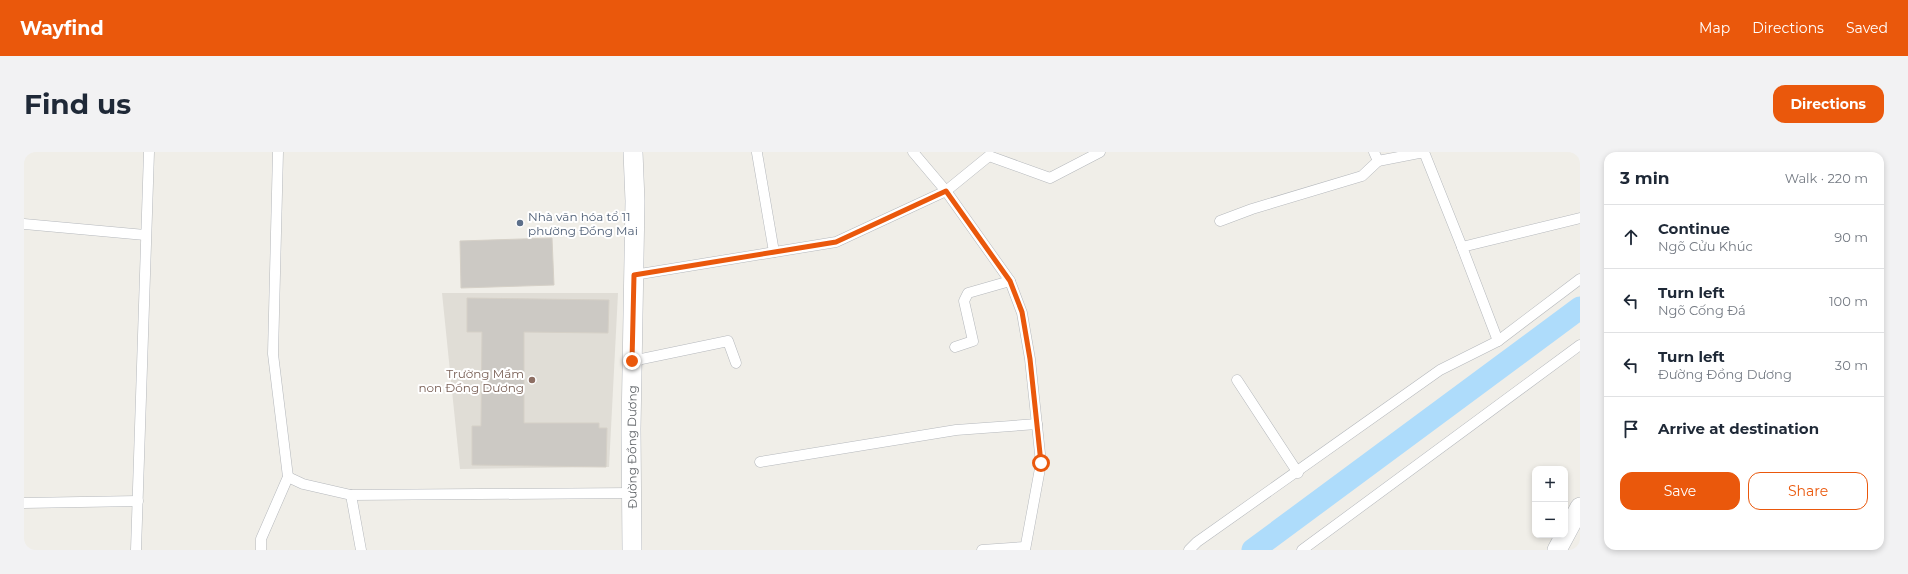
<!DOCTYPE html>
<meta charset="utf-8">
<style>
body{margin:0;font-family:Montserrat,sans-serif;background:#f2f2f3;color:#1f2937}
.controls{position:absolute;right:12px;bottom:12px;display:grid;overflow:hidden;border-radius:8px;box-shadow:0 2px 6px #0003}
.controls button{width:36px;height:36px;display:grid;place-items:center;padding:0;border:0;border-bottom:1px solid #e0e1e3;background:#fff;color:#1f2937;font:20px sans-serif}
.stop{position:absolute;width:12px;height:12px;margin:-9px;border:3px solid #ea580c;border-radius:50%;background:#fff}
.stop.end{background:#ea580c;border-color:#fff;box-shadow:0 1px 4px #0008}
.list{margin:0;padding:0;list-style:none}
h2{display:flex;justify-content:space-between;align-items:center;height:52px;margin:0;padding:0 16px;font-size:17px}
h2 small{font-size:13px;font-weight:400;color:#747a83}
.list li{display:grid;grid-template-columns:26px 1fr auto;gap:12px;align-items:center;box-sizing:border-box;height:64px;padding:0 16px;border-top:1px solid #e0e1e3}
.list b{display:block;font-size:15px;white-space:nowrap}
.list p{margin:0;font-size:13px;white-space:nowrap;color:#747a83}
.list em{font-size:13px;font-style:normal;color:#747a83}
.actions{display:flex;gap:8px;padding:12px 16px}
.actions a{flex:1;padding:9px 0;border:1px solid #ea580c;border-radius:12px;text-align:center;font-size:14px;color:#ea580c}
.actions .main{background:#ea580c;color:#fff}
.icon{flex:none;width:22px;height:22px;fill:none;stroke:currentColor;stroke-width:2;stroke-linecap:round;stroke-linejoin:round}
.map{position:relative;flex:none;width:1556px;height:398px;overflow:hidden;border-radius:12px}
header{display:flex;align-items:center;gap:24px;box-sizing:border-box;height:56px;padding:0 20px;background:#ea580c;color:#fff}
header strong{font-size:19px}
nav{display:flex;gap:22px;margin-inline-start:auto;font-size:14px}
.intro{display:flex;align-items:center;justify-content:space-between;box-sizing:border-box;height:96px;padding:0 24px}
h1{margin:0;font-size:28px}
.button{padding:10px 18px;border-radius:12px;background:#ea580c;color:#fff;font-size:14px;font-weight:700}
main{display:flex;gap:24px;padding:0 24px}
aside{flex:1;background:#fff;border-radius:12px;box-shadow:0 2px 6px #0003}
.map>svg:first-child{display:block}
</style>
<header>
<strong>Wayfind</strong>
<nav><a>Map</a><a>Directions</a><a>Saved</a></nav>
</header>
<div class="intro"><h1>Find us</h1><a class="button">Directions</a></div>
<main>
<div class="map">
<svg width="1556" height="398" viewBox="0 0 1556 398">
<rect width="100%" height="100%" fill="#f0eee8"/>
<path fill="#e0ddd6" d="M418,141H594L585,315L436,317Z"/>
<g fill="none" stroke-linecap="round" stroke-linejoin="round">
<path stroke="#aedcfb" stroke-width="23" d="M1229,398L1556,156"/>
</g>
<g fill="#ccc9c4" stroke="#d5d0c7">
<path d="M528,86L530,133L437,136L436,89Z"/>
<path d="M443,146L585,148L584,181L500,180V271H575V276H583L582,315L448,313V274H457L458,180H443Z"/>
</g>
<g fill="none" stroke-linecap="round" stroke-linejoin="round">
<g stroke="#b5b8bc" stroke-width="11">
<g id="service">
<path d="M889,0L922,39L986,129L998,161L1006,207L1017,311L1001,398"/>
<path d="M1350,0L1354,9L1400,0L1438,95L1556,66"/>
<path d="M733,1L750,100"/>
<path d="M1196,69L1228,57L1338,24L1354,9"/>
<path d="M0,72L121,83"/>
<path d="M1438,95L1474,189"/>
<path d="M610,123L812,90L922,39L965,4L1026,26L1076,0"/>
<path d="M931,195L949,189L940,149L944,141L986,129"/>
<path d="M608,209L704,189L712,211"/>
<path d="M1213,228L1274,321"/>
<path d="M736,310L932,278L1013,272"/>
<path d="M264,325L279,332L327,343"/>
<path d="M0,351L114,349"/>
<path d="M112,398L125,0"/>
<path d="M237,398V387L264,325L249,202L254,0"/>
<path d="M337,398L327,343L608,341"/>
<path d="M958,398L1001,395"/>
<path d="M1165,398L1173,390L1416,218L1474,189L1556,127"/>
<path d="M1278,398L1556,193"/>
</g>
</g>
<g stroke="#b5b8bc" stroke-width="20">
<g id="minor">
<path id="s1" d="M608,398L607,277L611,49L609,0"/>
<path d="M1533,398L1556,355"/>
</g>
</g>
<use href="#service" stroke="#fff" stroke-width="10"/>
<use href="#minor" stroke="#fff" stroke-width="19"/>
</g>
<g fill="none" stroke-linecap="round" stroke-linejoin="round">
<path stroke="#ea580c" stroke-width="5" d="M608,209L610,123L812,90L922,39L986,129L998,160L1006,207L1017,311"/>
</g>
<circle fill="#5c6f8a" stroke="#fff" stroke-width="1.5" cx="496" cy="71" r="4"/>
<circle fill="#8d6e63" stroke="#fff" stroke-width="1.5" cx="508" cy="228" r="4"/>
<g text-anchor="middle" dominant-baseline="central" stroke-width="4" stroke-linejoin="round" paint-order="stroke">
<g font-size="12" fill="#4e5e75" stroke="#fff" text-anchor="start">
<text x="504" y="64">Nhà văn hóa tổ 11<tspan x="504" dy="14">phường Đồng Mai</tspan></text>
</g>
<g font-size="12" fill="#785e54" stroke="#fff" text-anchor="end">
<text x="500" y="221">Trường Mầm<tspan x="500" dy="14">non Đồng Dương</tspan></text>
</g>
<g font-size="12" fill="#5f6367" stroke="#fff">
<text stroke="none"><textPath href="#s1" startOffset="103">Đường Đồng Dương</textPath></text>
</g>
</g>
</svg>
<div class="controls">
<button>+</button>
<button>−</button>
</div>
<div class="stop" style="left:1017px;top:311px"></div>
<div class="stop end" style="left:608px;top:209px"></div>
</div>
<aside>
<h2>3 min<small>Walk · 220 m</small></h2>
<ul class="list">
<li><svg class="icon" aria-label="ahead" viewBox="0 0 24 24"><path d="M12 20V5M6 11l6-6 6 6"/></svg><div><b>Continue</b><p>Ngõ Cửu Khúc</p></div><em>90 m</em></li>
<li><svg class="icon" aria-label="left" viewBox="0 0 24 24"><path d="M17 20v-9H6M10 6l-5 5 5 5"/></svg><div><b>Turn left</b><p>Ngõ Cống Đá</p></div><em>100 m</em></li>
<li><svg class="icon" aria-label="left" viewBox="0 0 24 24"><path d="M17 20v-9H6M10 6l-5 5 5 5"/></svg><div><b>Turn left</b><p>Đường Đồng Dương</p></div><em>30 m</em></li>
<li><svg class="icon" aria-label="arrive" viewBox="0 0 24 24"><path d="M6 21V4h12l-3 4 3 4H6"/></svg><div><b>Arrive at destination</b></div></li>
</ul>
<div class="actions"><a class="main">Save</a><a>Share</a></div>
</aside>
</main>
